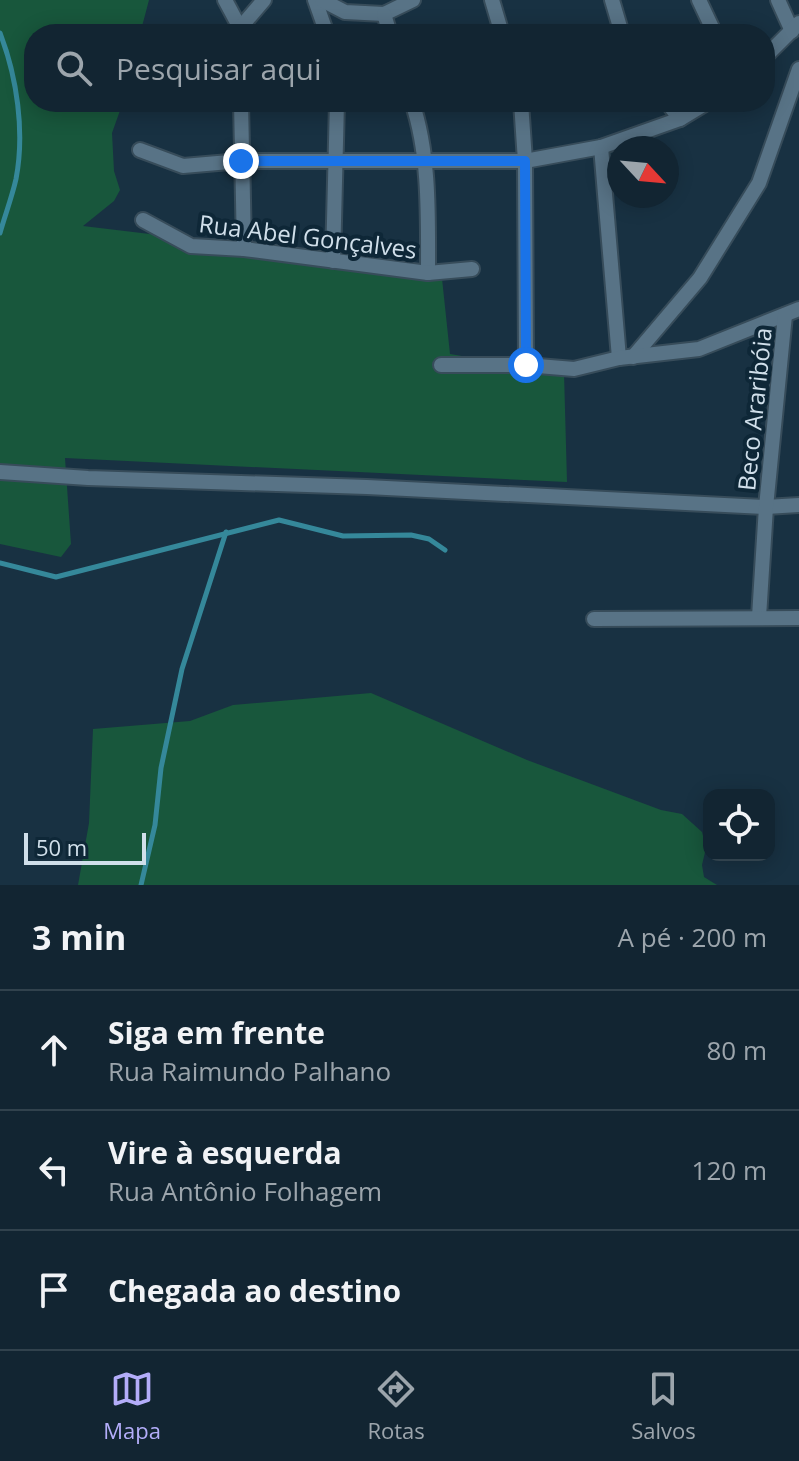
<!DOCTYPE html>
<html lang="pt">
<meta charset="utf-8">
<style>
body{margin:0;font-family:"Open Sans",sans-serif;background:#1f313e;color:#f1f3f6}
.controls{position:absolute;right:24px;bottom:24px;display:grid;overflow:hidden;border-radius:16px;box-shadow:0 4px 20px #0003}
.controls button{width:72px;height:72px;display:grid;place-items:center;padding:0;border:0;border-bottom:2px solid #31424d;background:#122532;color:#f1f3f6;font:40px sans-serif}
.compass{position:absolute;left:607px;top:136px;width:72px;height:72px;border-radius:50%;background:#122532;box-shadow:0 4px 20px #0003;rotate:116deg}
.scale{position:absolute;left:24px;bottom:20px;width:122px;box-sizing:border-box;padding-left:8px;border:4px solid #d0dfea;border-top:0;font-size:22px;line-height:28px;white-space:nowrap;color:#d0dfea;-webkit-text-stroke:6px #0e2737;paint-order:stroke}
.stop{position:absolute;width:24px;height:24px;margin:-18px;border:6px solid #1a73e8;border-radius:50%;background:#fff}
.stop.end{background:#1a73e8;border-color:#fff;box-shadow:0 2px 8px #0008}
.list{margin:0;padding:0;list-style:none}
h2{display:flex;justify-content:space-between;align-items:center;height:104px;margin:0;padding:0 32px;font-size:34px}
h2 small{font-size:26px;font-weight:400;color:#9ca5ac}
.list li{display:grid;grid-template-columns:52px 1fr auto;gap:24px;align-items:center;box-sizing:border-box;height:120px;padding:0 32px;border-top:2px solid #31424d}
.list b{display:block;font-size:30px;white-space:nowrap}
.list p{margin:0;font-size:26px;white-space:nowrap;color:#9ca5ac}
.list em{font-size:26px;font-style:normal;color:#9ca5ac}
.icon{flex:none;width:44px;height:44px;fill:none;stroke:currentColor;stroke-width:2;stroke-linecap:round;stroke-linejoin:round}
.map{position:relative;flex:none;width:799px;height:885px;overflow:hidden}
.search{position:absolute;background:#122532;box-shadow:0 4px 20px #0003;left:24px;right:24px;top:24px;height:88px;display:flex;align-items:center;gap:20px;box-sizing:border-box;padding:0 28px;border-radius:32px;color:#9ca5ac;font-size:30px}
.sheet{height:464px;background:#122532}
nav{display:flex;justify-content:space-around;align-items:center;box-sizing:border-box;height:112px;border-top:2px solid #31424d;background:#122532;font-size:22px;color:#9ca5ac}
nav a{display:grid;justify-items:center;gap:4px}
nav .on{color:#b3adf9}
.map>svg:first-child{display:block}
</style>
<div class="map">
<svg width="799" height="885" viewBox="0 0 799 885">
<rect width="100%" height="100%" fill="#183142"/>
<g fill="#18573c">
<path d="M0,0H149L140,34H34V102H123L112,133L114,171L120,190L114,201L83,226L441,269L450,354L564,373L567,482L65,458L71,544L61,557L0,544Z"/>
<path d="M371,693L527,760L661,810L682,814L702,832L706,848L702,865L704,877L717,885H78L89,823L93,729L190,721L233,705Z"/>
</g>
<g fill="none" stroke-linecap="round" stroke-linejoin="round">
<g stroke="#35889a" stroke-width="5">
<path d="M0,33C17,77 25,132 16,179C12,197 5,215 0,233"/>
<path d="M0,563L56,577L279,520L343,536L411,535L429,539L445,550"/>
<path d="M141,885L155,825L161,768L182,669L226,532"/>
</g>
<g stroke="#374c5a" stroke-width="18">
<g id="street">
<path d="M225,0L240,28"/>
<path d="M315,0L327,34"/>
<path d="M322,0L345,12L384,14L413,0"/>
<path d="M492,0L502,34"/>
<path d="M612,0L622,34"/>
<path d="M699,0L715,34"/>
<path d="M778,0L792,31"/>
<path d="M384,14L390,34"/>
<path d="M240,34V28L264,0"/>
<path d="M765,57L799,23"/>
<path d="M241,102L244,249"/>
<path d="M412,102C430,155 428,218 428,273"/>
<path d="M521,102L525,161L526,365"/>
<path d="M667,102L680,119"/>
<path d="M601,147L619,358"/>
<path d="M140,150L183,166L241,161H525L601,147L680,119L708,102"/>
<path d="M143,220L191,246L244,249L428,273L472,269"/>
<path d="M333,261L337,102"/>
<path d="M633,357L700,278L759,183L799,69"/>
<path d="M441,365H526L574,369L619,358L699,349L799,309"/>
<path d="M0,472L88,478L367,487L766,507L799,505"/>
<path d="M759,617L766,507L785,315"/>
<path d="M594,619L799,618"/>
</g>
</g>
<use href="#street" stroke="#587386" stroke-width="14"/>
</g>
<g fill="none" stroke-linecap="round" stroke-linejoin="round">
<path stroke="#1a73e8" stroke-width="10" d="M241,161H525L526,365"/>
</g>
<g text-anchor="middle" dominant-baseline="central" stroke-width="8" stroke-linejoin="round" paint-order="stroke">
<g font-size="24" fill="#d0dfea" stroke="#0e2737">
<text transform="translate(308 236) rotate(7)">Rua Abel Gonçalves</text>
<text transform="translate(754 409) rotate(-84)">Beco Araribóia</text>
</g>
</g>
</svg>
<div class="controls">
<button><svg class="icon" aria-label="locate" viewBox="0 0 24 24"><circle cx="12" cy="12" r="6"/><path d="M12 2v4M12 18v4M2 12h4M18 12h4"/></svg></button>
</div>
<svg class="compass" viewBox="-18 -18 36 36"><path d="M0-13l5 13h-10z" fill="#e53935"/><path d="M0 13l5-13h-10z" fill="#9ca5ac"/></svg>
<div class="scale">50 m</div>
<div class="stop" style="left:526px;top:365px"></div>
<div class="stop end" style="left:241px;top:161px"></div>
<div class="search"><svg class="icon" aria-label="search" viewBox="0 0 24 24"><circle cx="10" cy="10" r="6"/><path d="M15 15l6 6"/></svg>Pesquisar aqui</div>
</div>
<section class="sheet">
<h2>3 min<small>A pé · 200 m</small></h2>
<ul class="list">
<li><svg class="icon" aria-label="ahead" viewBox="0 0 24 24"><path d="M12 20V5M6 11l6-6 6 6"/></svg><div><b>Siga em frente</b><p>Rua Raimundo Palhano</p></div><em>80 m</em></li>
<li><svg class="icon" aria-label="left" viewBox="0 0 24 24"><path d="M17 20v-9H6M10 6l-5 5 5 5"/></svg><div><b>Vire à esquerda</b><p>Rua Antônio Folhagem</p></div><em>120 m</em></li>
<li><svg class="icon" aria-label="arrive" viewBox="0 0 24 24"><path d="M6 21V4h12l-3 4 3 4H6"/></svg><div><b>Chegada ao destino</b></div></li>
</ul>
</section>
<nav>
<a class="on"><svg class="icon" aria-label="map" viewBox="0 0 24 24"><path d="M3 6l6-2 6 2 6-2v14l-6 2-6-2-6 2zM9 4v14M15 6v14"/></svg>Mapa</a>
<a><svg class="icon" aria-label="directions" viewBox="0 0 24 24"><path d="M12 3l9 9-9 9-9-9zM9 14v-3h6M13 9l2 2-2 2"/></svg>Rotas</a>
<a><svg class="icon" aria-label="saved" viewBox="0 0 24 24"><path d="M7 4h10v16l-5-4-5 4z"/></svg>Salvos</a>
</nav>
